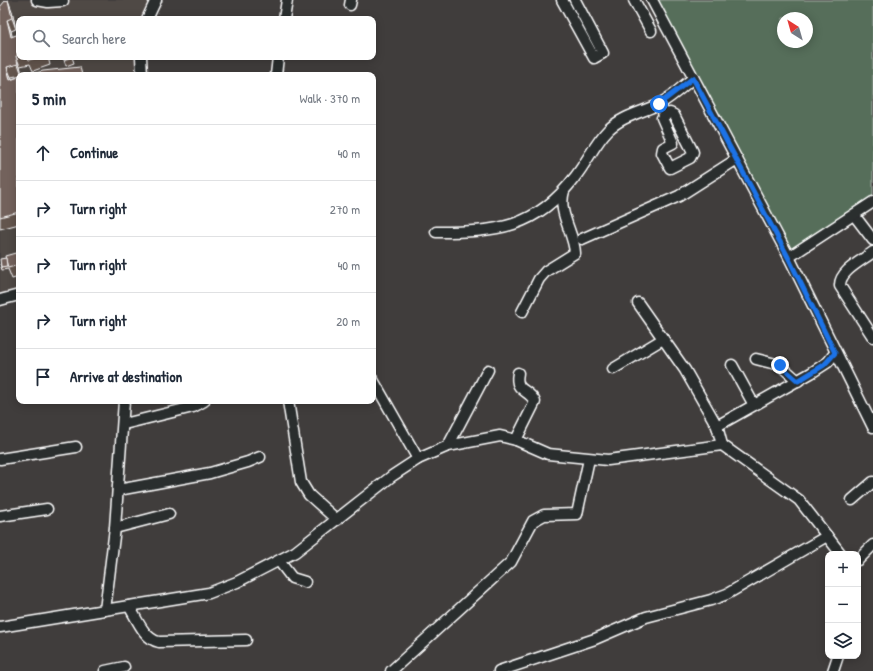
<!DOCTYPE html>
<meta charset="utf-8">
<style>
body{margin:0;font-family:"Patrick Hand",sans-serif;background:#f6f6f7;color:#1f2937}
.controls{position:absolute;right:12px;bottom:12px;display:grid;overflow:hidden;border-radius:8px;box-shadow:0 2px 10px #0003}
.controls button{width:36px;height:36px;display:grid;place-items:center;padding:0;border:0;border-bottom:1px solid #e0e1e3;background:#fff;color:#1f2937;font:20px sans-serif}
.compass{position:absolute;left:777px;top:12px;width:36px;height:36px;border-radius:50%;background:#fff;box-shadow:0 2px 10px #0003;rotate:323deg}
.stop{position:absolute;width:12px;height:12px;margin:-9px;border:3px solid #1a73e8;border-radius:50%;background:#fff}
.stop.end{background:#1a73e8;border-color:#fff;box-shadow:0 1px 4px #0008}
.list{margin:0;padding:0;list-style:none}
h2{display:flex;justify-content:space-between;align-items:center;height:52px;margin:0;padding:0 16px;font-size:17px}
h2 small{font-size:13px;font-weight:400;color:#747a83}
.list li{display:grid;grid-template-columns:26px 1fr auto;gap:12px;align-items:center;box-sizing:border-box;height:56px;padding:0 16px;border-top:1px solid #e0e1e3}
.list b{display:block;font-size:15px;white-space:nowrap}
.list em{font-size:13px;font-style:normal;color:#747a83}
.icon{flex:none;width:22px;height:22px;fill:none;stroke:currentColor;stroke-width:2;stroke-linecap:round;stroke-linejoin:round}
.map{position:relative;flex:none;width:873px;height:671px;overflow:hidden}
.search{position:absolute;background:#fff;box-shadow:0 2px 10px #0003;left:16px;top:16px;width:360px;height:44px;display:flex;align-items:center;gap:10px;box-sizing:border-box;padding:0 14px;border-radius:8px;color:#747a83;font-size:15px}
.panel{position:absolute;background:#fff;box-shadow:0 2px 10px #0003;left:16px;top:72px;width:360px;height:332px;border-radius:8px}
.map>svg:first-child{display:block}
</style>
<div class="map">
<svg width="873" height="671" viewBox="0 0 873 671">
<rect width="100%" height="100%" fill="#403d3c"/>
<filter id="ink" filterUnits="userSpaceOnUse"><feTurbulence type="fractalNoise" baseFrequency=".025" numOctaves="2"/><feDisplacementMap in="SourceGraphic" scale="8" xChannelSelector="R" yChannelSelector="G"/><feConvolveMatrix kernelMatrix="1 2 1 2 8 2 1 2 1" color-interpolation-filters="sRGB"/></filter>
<g filter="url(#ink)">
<path fill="#4f4845" d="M0,0H150L143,19H19V57H138L137,75H19V289L0,294Z"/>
<path fill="#576e5a" stroke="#abb6ac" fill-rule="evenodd" d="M658,0H873V197L791,249L723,129ZM783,18H807V42H783Z"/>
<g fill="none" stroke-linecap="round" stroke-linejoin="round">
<g stroke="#fff" stroke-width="13">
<g id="minor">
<path d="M37,0L48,2L63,1"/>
<path d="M562,0L594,58L603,53L575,0"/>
<path d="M634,0L651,31"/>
<path d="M652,0L789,257L873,427"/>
<path d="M350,5L351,0"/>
<path d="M147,19L156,0"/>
<path d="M284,19L287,0"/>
<path d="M141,57L142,75"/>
<path d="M276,75L278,57"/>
<path d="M659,104L665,115L670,113L674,115L693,152L690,158L670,168L662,153L663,148L673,143L662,118L665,115"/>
<path d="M854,215L873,240"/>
<path d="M436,232C496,232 536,229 575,177C587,162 595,143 608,130C622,116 643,112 659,104C672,97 682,87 693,78"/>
<path d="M582,239L679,196L737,159"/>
<path d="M873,252C863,260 839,271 840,286L873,337"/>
<path d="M789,257L873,202"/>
<path d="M0,300L19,295"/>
<path d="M638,303L685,370L717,426"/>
<path d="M522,312L539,279L546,271L575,253C574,232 557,213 564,191"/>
<path d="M756,359L780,365L798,381"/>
<path d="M732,365L754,405"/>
<path d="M613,369L663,339"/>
<path d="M373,380L418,459"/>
<path d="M288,401L301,482L309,495L337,520"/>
<path d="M124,424L193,407L204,401"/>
<path d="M516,440L535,402C529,388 514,393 518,373"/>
<path d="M722,445L717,426L811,373L828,362L835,353"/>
<path d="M448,446L488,370"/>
<path d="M0,459L76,447"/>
<path d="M118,490L210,473L248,462L260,457"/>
<path d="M852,500L873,482"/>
<path d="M0,516L47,509"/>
<path d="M115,528L169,514"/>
<path d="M858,560L873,545"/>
<path d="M279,561L292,578L305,582"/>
<path d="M129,606C137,619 144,639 159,642L246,640"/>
<path d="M105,610L115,528L124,401"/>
<path d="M0,627L209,593L237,582L295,552L392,476L418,459L448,446L500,436L516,440L548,454L608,460L722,445L799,500L841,554"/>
<path d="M105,671L124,667"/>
<path d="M391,671L511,562L533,521L544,515L577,514L589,459"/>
<path d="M499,671L595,639L646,617L711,600L727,594L827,536"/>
<path d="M833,671L838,656"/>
</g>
</g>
<use href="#minor" stroke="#2a2d2e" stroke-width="10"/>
</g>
<g fill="#63544e" stroke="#fff">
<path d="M0,10L12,11L16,29L11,31L12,37L19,34V57H48L50,65L33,71L30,64L20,66L22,75L11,77V79L19,77V224L0,229Z"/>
<path d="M63,57H72L74,63L66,66Z"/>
<path d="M19,252V277L12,279L8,269L2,270L0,264L6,258Z"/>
</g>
<g fill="#504540" stroke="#fff">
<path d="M8,0L12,11L16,29L12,18Z"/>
<path d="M7,20L11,31L15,48L11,37Z"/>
<path d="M16,56L20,66L22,75L18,64Z"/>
<path d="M7,67L11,77L13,90L10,80Z"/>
</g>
<g fill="#73625b" stroke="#fff">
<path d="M8,0L12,18L7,20L11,37L19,34V55L16,56L18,64L7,67L10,80L19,77V212L0,217V10H1L0,7L5,1Z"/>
<path d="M28,57H39L29,60Z"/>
<path d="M63,57H72L64,60Z"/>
<path d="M80,67L82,75H28L43,71Z"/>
<path d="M19,252V265L8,268L5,256Z"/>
<path d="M6,258L7,266L1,267L0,259Z"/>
</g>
</g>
<g fill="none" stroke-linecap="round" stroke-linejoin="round" filter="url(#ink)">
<path stroke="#1a73e8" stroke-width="5" d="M659,104L693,78L788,257L835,353L824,365L798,381L780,365"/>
</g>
</svg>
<div class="controls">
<button>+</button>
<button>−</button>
<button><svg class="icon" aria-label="layers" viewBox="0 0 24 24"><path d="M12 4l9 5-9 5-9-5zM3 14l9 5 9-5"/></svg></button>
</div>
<svg class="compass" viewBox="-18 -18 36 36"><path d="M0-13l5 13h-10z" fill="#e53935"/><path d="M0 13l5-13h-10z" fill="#747a83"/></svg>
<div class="stop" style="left:659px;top:104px"></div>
<div class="stop end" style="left:780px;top:365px"></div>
<div class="search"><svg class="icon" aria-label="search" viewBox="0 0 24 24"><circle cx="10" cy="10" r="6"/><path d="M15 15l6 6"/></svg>Search here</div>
<section class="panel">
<h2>5 min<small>Walk · 370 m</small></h2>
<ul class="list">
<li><svg class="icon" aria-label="ahead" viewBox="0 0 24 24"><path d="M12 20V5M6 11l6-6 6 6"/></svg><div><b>Continue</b></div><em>40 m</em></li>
<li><svg class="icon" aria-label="right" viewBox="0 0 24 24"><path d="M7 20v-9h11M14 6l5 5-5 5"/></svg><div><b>Turn right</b></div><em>270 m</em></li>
<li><svg class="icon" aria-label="right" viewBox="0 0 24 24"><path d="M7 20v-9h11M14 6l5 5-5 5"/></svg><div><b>Turn right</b></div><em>40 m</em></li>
<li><svg class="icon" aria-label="right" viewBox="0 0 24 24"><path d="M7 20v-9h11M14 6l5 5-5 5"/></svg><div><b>Turn right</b></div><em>20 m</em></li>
<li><svg class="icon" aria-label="arrive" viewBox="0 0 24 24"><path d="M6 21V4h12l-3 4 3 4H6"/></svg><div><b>Arrive at destination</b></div></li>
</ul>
</section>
</div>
